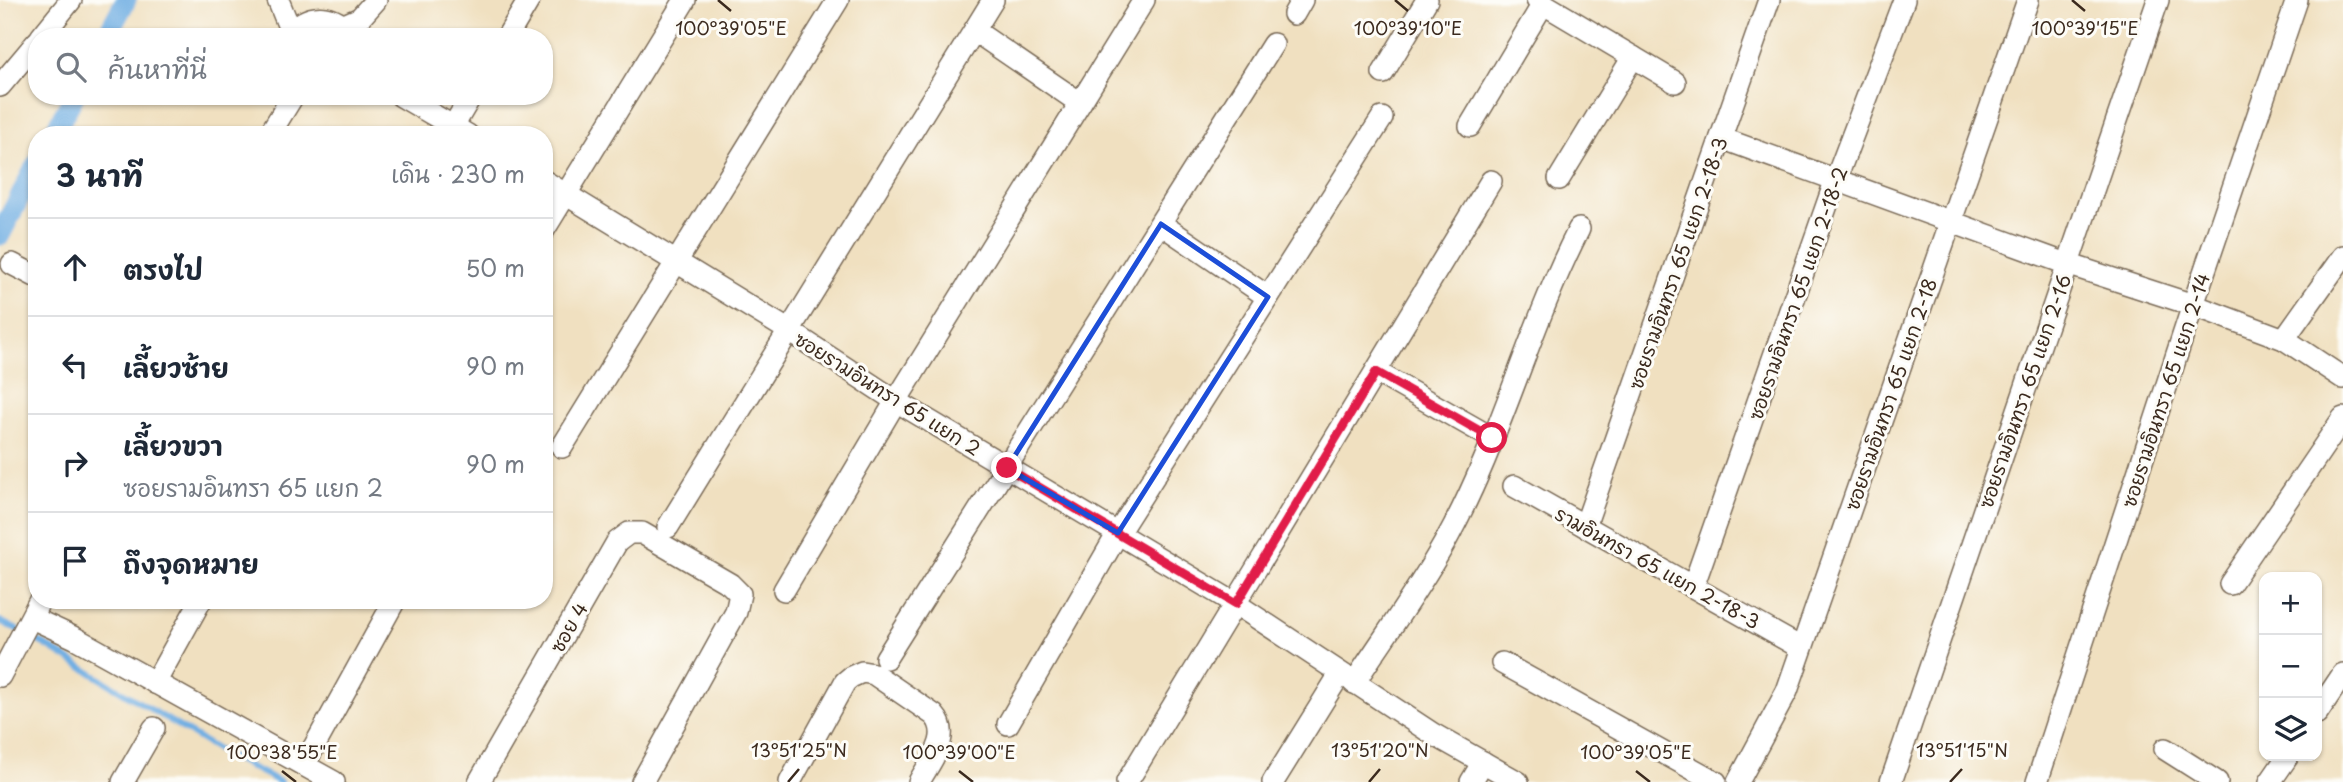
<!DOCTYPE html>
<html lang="th">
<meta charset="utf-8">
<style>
body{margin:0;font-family:"Playpen Sans","Playpen Sans Thai",sans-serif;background:#f6f6f7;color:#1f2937}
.controls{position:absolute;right:21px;bottom:21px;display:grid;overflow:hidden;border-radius:14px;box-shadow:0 2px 5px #0004}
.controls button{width:63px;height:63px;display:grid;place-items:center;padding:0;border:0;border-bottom:2px solid #e0e1e3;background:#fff;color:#1f2937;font:35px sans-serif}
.stop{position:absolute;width:21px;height:21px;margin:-16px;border:5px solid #e11d48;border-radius:50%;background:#fff}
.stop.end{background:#e11d48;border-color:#fff;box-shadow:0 2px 7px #0008}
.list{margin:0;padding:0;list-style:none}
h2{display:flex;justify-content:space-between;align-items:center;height:91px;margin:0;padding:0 28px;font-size:30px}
h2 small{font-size:23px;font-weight:400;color:#747a83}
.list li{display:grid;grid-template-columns:46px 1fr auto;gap:21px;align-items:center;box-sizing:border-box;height:98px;padding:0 28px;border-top:2px solid #e0e1e3}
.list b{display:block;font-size:26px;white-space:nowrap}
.list p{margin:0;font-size:23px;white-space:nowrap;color:#747a83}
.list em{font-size:23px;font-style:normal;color:#747a83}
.icon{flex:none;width:38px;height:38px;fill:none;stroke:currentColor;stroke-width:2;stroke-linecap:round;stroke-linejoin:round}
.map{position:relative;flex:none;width:2343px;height:782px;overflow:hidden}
.search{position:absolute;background:#fff;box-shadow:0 2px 5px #0004;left:28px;top:28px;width:525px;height:77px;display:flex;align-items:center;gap:18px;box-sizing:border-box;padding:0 24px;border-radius:28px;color:#747a83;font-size:26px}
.panel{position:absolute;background:#fff;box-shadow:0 2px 5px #0004;left:28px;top:126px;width:525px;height:483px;border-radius:28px}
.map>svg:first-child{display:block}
</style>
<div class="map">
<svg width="2343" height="782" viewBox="0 0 2343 782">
<rect width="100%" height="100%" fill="#fdfcf7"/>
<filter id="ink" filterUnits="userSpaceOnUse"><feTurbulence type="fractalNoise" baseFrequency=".0143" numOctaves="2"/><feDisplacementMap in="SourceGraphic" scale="14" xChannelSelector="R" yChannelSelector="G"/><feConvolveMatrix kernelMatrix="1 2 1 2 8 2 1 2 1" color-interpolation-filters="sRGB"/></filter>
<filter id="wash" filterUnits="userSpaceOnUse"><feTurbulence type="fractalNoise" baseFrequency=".00686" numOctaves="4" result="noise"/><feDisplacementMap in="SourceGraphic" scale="28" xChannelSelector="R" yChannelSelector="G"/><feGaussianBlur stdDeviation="1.57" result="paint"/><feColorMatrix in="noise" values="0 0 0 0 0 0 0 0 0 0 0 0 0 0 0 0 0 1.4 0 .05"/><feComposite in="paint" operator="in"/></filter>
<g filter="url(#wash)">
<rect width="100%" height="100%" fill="#f0e0c0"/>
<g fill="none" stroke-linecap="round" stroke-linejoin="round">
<path stroke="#71afe3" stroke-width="6" d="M0,621L42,643L221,752L280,782"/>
<g stroke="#71afe3" stroke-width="21">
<path d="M106,37L126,0"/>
<path d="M53,135L74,96"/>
<path d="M0,235L37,164"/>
</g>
</g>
</g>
<g filter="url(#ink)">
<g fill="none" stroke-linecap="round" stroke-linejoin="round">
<g stroke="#7a6a57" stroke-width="24">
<g id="minor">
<path d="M278,0L291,32"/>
<path d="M1537,0L1675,82"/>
<path d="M1294,14L1302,0"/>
<path d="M344,25L360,18L376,0"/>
<path d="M975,31L1080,103"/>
<path d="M41,37L71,0"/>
<path d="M290,37C303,10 338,12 352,37"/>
<path d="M507,37L529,0"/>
<path d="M1383,73L1427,0"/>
<path d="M0,86L37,42"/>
<path d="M401,96L468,135"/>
<path d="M1470,126L1543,4"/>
<path d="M269,135L293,96"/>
<path d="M448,135L471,96"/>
<path d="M1721,138L2067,264L2193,305L2284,339L2343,378"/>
<path d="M1559,179L1633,57"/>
<path d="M544,181L788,330L896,401L1236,604L1433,734L1518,782"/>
<path d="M1161,224L1268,297"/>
<path d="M544,230L685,0"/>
<path d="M12,264L37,277"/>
<path d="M2284,339L2343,256"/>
<path d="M1376,372L1492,438"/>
<path d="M562,447L838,0"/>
<path d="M1514,486L1801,648"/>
<path d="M1585,526L1769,0"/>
<path d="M668,527L993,0"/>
<path d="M2230,584L2343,418"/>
<path d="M1693,587L1836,179L1904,0"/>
<path d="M784,590L896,401L1144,0"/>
<path d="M32,618L75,638L334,782"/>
<path d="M886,658L1273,44"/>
<path d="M1502,663L1716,782"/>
<path d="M0,676L40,600"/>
<path d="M155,683L201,600"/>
<path d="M1354,683C1384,637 1417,592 1444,544C1500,444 1527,331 1579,229"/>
<path d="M2317,713L2343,674"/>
<path d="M1008,724L1118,533L1382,118"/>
<path d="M2165,749L2217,782"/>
<path d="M304,765L395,600"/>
<path d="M123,782L154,728"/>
<path d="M479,782L617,542L629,533H642L730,584L740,594L736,612L642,782"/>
<path d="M790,782L845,682L851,677L862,672L874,674L934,715C953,736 930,761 919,782"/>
<path d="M1127,782L1491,181"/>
<path d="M1273,782L1340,674"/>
<path d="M1471,782L1483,762"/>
<path d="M1738,782L1787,691L2028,0"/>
<path d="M1891,782L2158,0"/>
<path d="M2037,782L2193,305L2297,0"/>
<path d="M2270,782L2288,756"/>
</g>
</g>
<use href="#minor" stroke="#fff" stroke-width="21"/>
</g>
</g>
<g fill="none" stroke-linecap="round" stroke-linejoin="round" filter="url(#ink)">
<path stroke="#e11d48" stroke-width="9" d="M1007,468L1236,604L1376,372L1492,438"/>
</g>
<path fill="none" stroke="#1d4ed8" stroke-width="5" stroke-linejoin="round" d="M1161,224L1268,297L1118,533L1007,468Z"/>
<path fill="none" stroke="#3b2a1e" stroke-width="2.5" d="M718,0L731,11M1395,0L1408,11M2072,0L2085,11M282,771L296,782M959,771L973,782M1636,771L1650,782M788,782L799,769M1369,782L1380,769M1950,782L1962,769"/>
<g text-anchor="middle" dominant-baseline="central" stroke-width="6" stroke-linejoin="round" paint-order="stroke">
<g font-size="19" fill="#3b2a1e" stroke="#fdfcf7">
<text transform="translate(1677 263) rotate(-71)">ซอยรามอินทรา 65 แยก 2-18-3</text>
<text transform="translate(1797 293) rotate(-71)">ซอยรามอินทรา 65 แยก 2-18-2</text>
<text transform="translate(2165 390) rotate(-72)">ซอยรามอินทรา 65 แยก 2-14</text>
<text transform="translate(2024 391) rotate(-71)">ซอยรามอินทรา 65 แยก 2-16</text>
<text transform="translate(888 393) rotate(32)">ซอยรามอินทรา 65 แยก 2</text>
<text transform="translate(1890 394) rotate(-71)">ซอยรามอินทรา 65 แยก 2-18</text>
<text transform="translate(1658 567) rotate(29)">รามอินทรา 65 แยก 2-18-3</text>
<text transform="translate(568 627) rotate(-60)">ซอย 4</text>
</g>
</g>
<g font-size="18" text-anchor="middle" fill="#3b2a1e" stroke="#fdfcf7" stroke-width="6" stroke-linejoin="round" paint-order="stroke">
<text x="1408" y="35">100°39'10"E</text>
<text x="731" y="35">100°39'05"E</text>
<text x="2085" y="35">100°39'15"E</text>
<text x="799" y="757">13°51'25"N</text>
<text x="1380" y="757">13°51'20"N</text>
<text x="1962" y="757">13°51'15"N</text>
<text x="282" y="759">100°38'55"E</text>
<text x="959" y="759">100°39'00"E</text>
<text x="1636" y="759">100°39'05"E</text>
</g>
</svg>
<div class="controls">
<button>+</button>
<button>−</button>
<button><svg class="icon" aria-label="layers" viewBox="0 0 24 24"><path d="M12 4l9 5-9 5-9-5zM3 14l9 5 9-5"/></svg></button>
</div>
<div class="stop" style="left:1492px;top:438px"></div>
<div class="stop end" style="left:1007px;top:468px"></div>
<div class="search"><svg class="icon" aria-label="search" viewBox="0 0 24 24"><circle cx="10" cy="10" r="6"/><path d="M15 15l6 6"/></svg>ค้นหาที่นี่</div>
<section class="panel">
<h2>3 นาที<small>เดิน · 230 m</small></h2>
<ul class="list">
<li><svg class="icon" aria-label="ahead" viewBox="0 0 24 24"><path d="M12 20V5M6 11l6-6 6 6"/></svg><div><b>ตรงไป</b></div><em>50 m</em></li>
<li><svg class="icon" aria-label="left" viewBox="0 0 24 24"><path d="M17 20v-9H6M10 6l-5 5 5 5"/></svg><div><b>เลี้ยวซ้าย</b></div><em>90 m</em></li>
<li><svg class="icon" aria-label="right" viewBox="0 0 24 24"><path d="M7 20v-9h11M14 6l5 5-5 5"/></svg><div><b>เลี้ยวขวา</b><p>ซอยรามอินทรา 65 แยก 2</p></div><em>90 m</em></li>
<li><svg class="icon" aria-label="arrive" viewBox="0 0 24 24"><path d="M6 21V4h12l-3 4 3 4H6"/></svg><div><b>ถึงจุดหมาย</b></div></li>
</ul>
</section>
</div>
